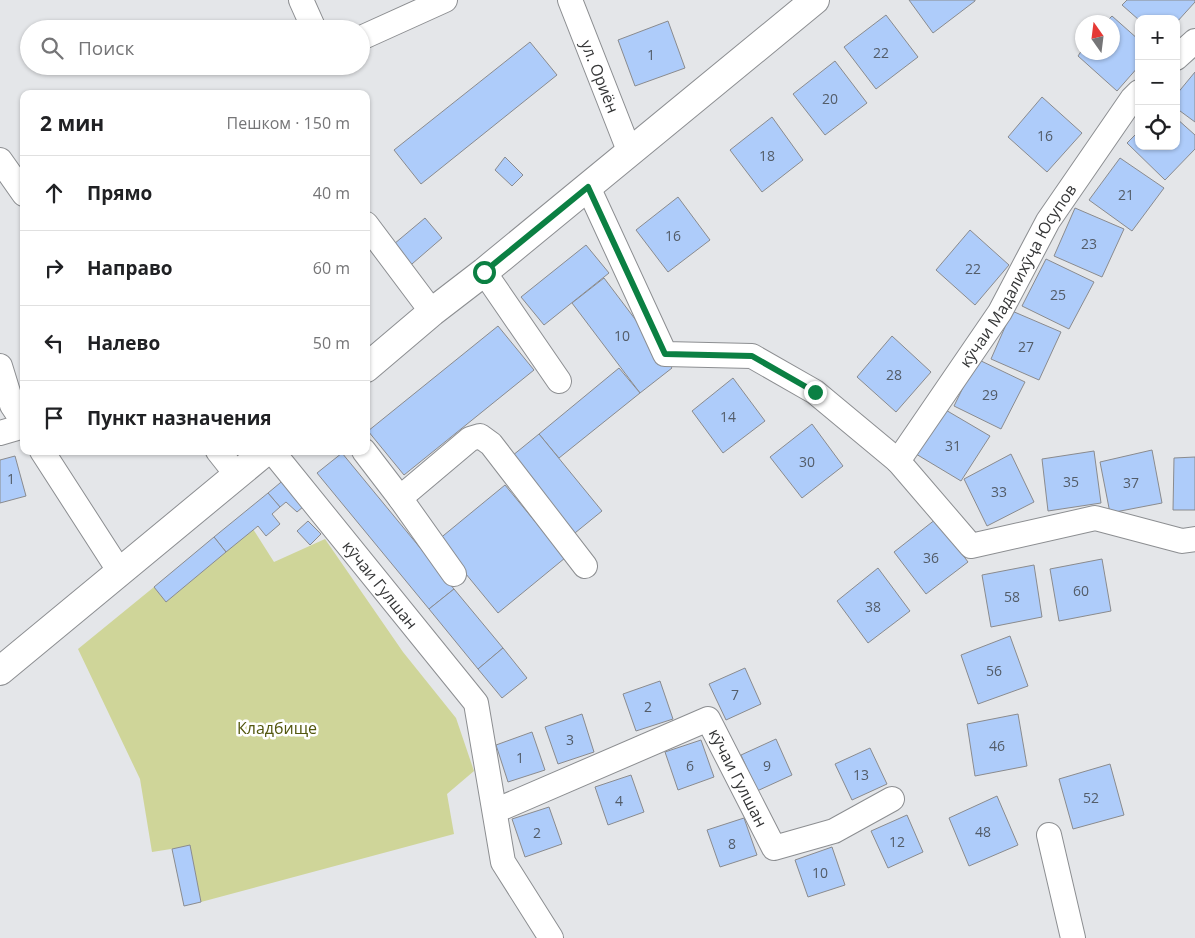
<!DOCTYPE html>
<html lang="ru">
<meta charset="utf-8">
<style>
body{margin:0;font-family:"Open Sans",sans-serif;background:#f6f6f6;color:#202124}
.controls{position:absolute;right:15px;top:15px;display:grid;overflow:hidden;border-radius:10px;box-shadow:0 1px 4px #0004}
.controls button{width:45px;height:45px;display:grid;place-items:center;padding:0;border:0;border-bottom:1px solid #e0e0e0;background:#fff;color:#202124;font:25px sans-serif}
.compass{position:absolute;left:1075px;top:15px;width:45px;height:45px;border-radius:50%;background:#fff;box-shadow:0 1px 4px #0004;rotate:346deg}
.stop{position:absolute;width:15px;height:15px;margin:-11px;border:4px solid #0b8043;border-radius:50%;background:#fff}
.stop.end{background:#0b8043;border-color:#fff;box-shadow:0 1px 5px #0008}
.list{margin:0;padding:0;list-style:none}
h2{display:flex;justify-content:space-between;align-items:center;height:65px;margin:0;padding:0 20px;font-size:21px}
h2 small{font-size:16px;font-weight:400;color:#757577}
.list li{display:grid;grid-template-columns:32px 1fr auto;gap:15px;align-items:center;box-sizing:border-box;height:75px;padding:0 20px;border-top:1px solid #e0e0e0}
.list b{display:block;font-size:19px;white-space:nowrap}
.list em{font-size:16px;font-style:normal;color:#757577}
.icon{flex:none;width:28px;height:28px;fill:none;stroke:currentColor;stroke-width:2;stroke-linecap:round;stroke-linejoin:round}
.map{position:relative;flex:none;width:1195px;height:938px;overflow:hidden}
.search{position:absolute;background:#fff;box-shadow:0 1px 4px #0004;left:20px;top:20px;width:350px;height:55px;display:flex;align-items:center;gap:12px;box-sizing:border-box;padding:0 18px;border-radius:28px;color:#757577;font-size:19px}
.panel{position:absolute;background:#fff;box-shadow:0 1px 4px #0004;left:20px;top:90px;width:350px;height:365px;border-radius:10px}
.map>svg:first-child{display:block}
</style>
<div class="map">
<svg width="1195" height="938" viewBox="0 0 1195 938">
<rect width="100%" height="100%" fill="#e4e6e9"/>
<path fill="#cfd599" d="M253,529L274,562L325,539L403,652L456,718L474,771L447,794L454,834L201,902L190,846L152,852L140,779L78,649L154,587L166,602Z"/>
<g fill="#aeccfa" stroke="#8a8b8e">
<path d="M909,0H975V1L933,33Z"/>
<path d="M1127,0H1195V2L1176,23V19H1139V20L1122,5Z"/>
<path d="M886,15L918,57L876,89L844,47Z"/>
<path d="M1112,16L1139,40V66L1117,91L1078,56L1082,50V52H1112V22H1106Z"/>
<path d="M668,21L685,68L635,86L618,40Z"/>
<path d="M530,42L557,75L421,184L394,150Z"/>
<path d="M835,61L867,103L825,135L793,94Z"/>
<path d="M1195,72V122L1176,108V95Z"/>
<path d="M1042,97L1082,133L1047,172L1008,137Z"/>
<path d="M772,117L803,160L762,192L730,150Z"/>
<path d="M1176,118L1195,135V149L1165,180L1127,143L1139,131V146H1176Z"/>
<path d="M505,157L523,175L512,186L495,170Z"/>
<path d="M1120,158L1164,188L1132,231L1089,200Z"/>
<path d="M678,197L710,240L668,272L636,230Z"/>
<path d="M1075,208L1124,229L1102,277L1054,256Z"/>
<path d="M425,218L442,238L405,270L388,249Z"/>
<path d="M970,230L1009,265L975,305L936,270Z"/>
<path d="M586,245L609,273L544,325L521,297Z"/>
<path d="M1046,259L1094,282L1069,329L1022,306Z"/>
<path d="M604,278L672,368L640,393L572,303Z"/>
<path d="M1012,311L1061,332L1039,380L991,359Z"/>
<path d="M498,326L534,370L404,475L368,431Z"/>
<path d="M892,336L931,372L896,412L857,377Z"/>
<path d="M977,359L1025,382L1001,429L954,406Z"/>
<path d="M619,368L640,393L559,458L539,434Z"/>
<path d="M733,378L765,421L723,453L692,411Z"/>
<path d="M944,409L990,436L961,481L916,454Z"/>
<path d="M812,424L843,466L802,498L770,457Z"/>
<path d="M539,434L602,511L570,537L507,460Z"/>
<path d="M1152,450L1162,503L1110,513L1100,462Z"/>
<path d="M1094,451L1101,503L1048,511L1042,459Z"/>
<path d="M342,453L454,589L429,609L317,473Z"/>
<path d="M1011,454L1034,502L987,526L964,479Z"/>
<path d="M15,456L26,496L0,503V460Z"/>
<path d="M1195,457V510H1173L1174,458Z"/>
<path d="M286,478L310,501L297,512L286,502L280,507L268,493Z"/>
<path d="M505,485L565,558L498,613L438,540Z"/>
<path d="M268,493L280,507L272,514L280,524L266,536L258,526L226,552L214,537Z"/>
<path d="M936,519L968,562L926,594L894,552Z"/>
<path d="M308,521L321,534L310,545L297,531Z"/>
<path d="M214,537L226,552L166,602L154,587Z"/>
<path d="M1102,559L1111,611L1059,621L1050,569Z"/>
<path d="M1034,565L1042,617L991,627L982,575Z"/>
<path d="M878,568L910,611L868,643L837,601Z"/>
<path d="M454,589L503,648L478,669L429,609Z"/>
<path d="M1010,636L1028,686L978,704L961,655Z"/>
<path d="M503,648L527,678L502,698L478,669Z"/>
<path d="M745,668L761,704L726,720L709,684Z"/>
<path d="M660,681L673,719L636,731L623,694Z"/>
<path d="M582,714L594,752L558,764L545,727Z"/>
<path d="M1018,714L1027,766L975,776L967,724Z"/>
<path d="M532,732L545,770L508,782L496,745Z"/>
<path d="M776,739L792,775L757,791L741,755Z"/>
<path d="M701,740L714,777L678,790L665,752Z"/>
<path d="M870,748L887,784L852,800L835,764Z"/>
<path d="M1110,764L1124,815L1073,829L1059,779Z"/>
<path d="M631,775L644,812L608,825L595,787Z"/>
<path d="M997,796L1018,845L969,866L949,818Z"/>
<path d="M549,807L562,844L525,857L512,819Z"/>
<path d="M907,815L923,852L888,868L871,831Z"/>
<path d="M744,818L757,855L720,867L707,830Z"/>
<path d="M190,845L201,902L184,906L172,849Z"/>
<path d="M832,847L845,885L808,897L795,860Z"/>
</g>
<g fill="none" stroke-linecap="round" stroke-linejoin="round">
<g stroke="#8c8e91" stroke-width="26">
<g id="minor">
<path d="M301,0L314,29"/>
<path id="s1" d="M570,0L630,153"/>
<path d="M361,38L445,0"/>
<path d="M1176,58L1195,41"/>
<path d="M0,160L24,194"/>
<path d="M588,187L665,354L752,356L815,392L898,461L971,546L1095,518L1182,541L1195,539"/>
<path d="M366,224L432,312"/>
<path d="M484,272L559,381"/>
<path d="M0,366L12,405L24,423"/>
<path d="M0,433L24,426"/>
<path d="M42,451L120,572"/>
<path d="M218,451L237,475"/>
<path id="s2" d="M272,451L476,703L503,862L551,938"/>
<path d="M364,451L400,498L454,574"/>
<path id="s3" d="M898,461L1000,312L1048,221L1132,99L1139,92"/>
<path d="M400,498L470,439L480,436L491,444L585,566"/>
<path id="s4" d="M495,811L708,719L774,848L834,831L892,799"/>
<path d="M1049,835L1073,938"/>
</g>
</g>
<g stroke="#8c8e91" stroke-width="30">
<g id="major">
<path d="M366,368L432,312L484,272L815,0"/>
<path d="M0,671L266,451"/>
</g>
</g>
<use href="#minor" stroke="#fff" stroke-width="24"/>
<use href="#major" stroke="#fff" stroke-width="28"/>
</g>
<g fill="none" stroke-linecap="round" stroke-linejoin="round">
<path stroke="#0b8043" stroke-width="6" d="M484,272L588,187L665,354L752,356L815,392"/>
</g>
<g text-anchor="middle" dominant-baseline="central" stroke-width="5" stroke-linejoin="round" paint-order="stroke">
<g font-size="14" fill="#535c68">
<text x="881" y="52">22</text>
<text x="651" y="54">1</text>
<text x="830" y="98">20</text>
<text x="1045" y="135">16</text>
<text x="767" y="155">18</text>
<text x="1126" y="194">21</text>
<text x="673" y="235">16</text>
<text x="1089" y="243">23</text>
<text x="973" y="268">22</text>
<text x="1058" y="294">25</text>
<text x="622" y="335">10</text>
<text x="1026" y="346">27</text>
<text x="894" y="374">28</text>
<text x="990" y="394">29</text>
<text x="728" y="416">14</text>
<text x="953" y="445">31</text>
<text x="807" y="461">30</text>
<text x="11" y="478">1</text>
<text x="1071" y="481">35</text>
<text x="1131" y="482">37</text>
<text x="999" y="491">33</text>
<text x="931" y="557">36</text>
<text x="1081" y="590">60</text>
<text x="1012" y="596">58</text>
<text x="873" y="606">38</text>
<text x="994" y="670">56</text>
<text x="735" y="694">7</text>
<text x="648" y="706">2</text>
<text x="570" y="739">3</text>
<text x="997" y="745">46</text>
<text x="520" y="757">1</text>
<text x="690" y="765">6</text>
<text x="767" y="765">9</text>
<text x="861" y="774">13</text>
<text x="1091" y="797">52</text>
<text x="619" y="800">4</text>
<text x="983" y="831">48</text>
<text x="537" y="832">2</text>
<text x="897" y="841">12</text>
<text x="732" y="843">8</text>
<text x="820" y="872">10</text>
</g>
<g font-size="16" fill="#353637" stroke="#fff">
<text stroke="none"><textPath href="#s1" startOffset="82">ул. Ориён</textPath></text>
<text stroke="none"><textPath href="#s3" startOffset="221">кӯчаи Мадалихӯҷа Юсупов</textPath></text>
<text stroke="none"><textPath href="#s2" startOffset="172">кӯчаи Гулшан</textPath></text>
<text stroke="none"><textPath href="#s4" startOffset="298">кӯчаи Гулшан</textPath></text>
</g>
<g font-size="16" fill="#53570e" stroke="#fff">
<text x="277" y="728">Кладбище</text>
</g>
</g>
</svg>
<div class="controls">
<button>+</button>
<button>−</button>
<button><svg class="icon" aria-label="locate" viewBox="0 0 24 24"><circle cx="12" cy="12" r="6"/><path d="M12 2v4M12 18v4M2 12h4M18 12h4"/></svg></button>
</div>
<svg class="compass" viewBox="-18 -18 36 36"><path d="M0-13l5 13h-10z" fill="#e53935"/><path d="M0 13l5-13h-10z" fill="#757577"/></svg>
<div class="stop" style="left:484px;top:272px"></div>
<div class="stop end" style="left:815px;top:392px"></div>
<div class="search"><svg class="icon" aria-label="search" viewBox="0 0 24 24"><circle cx="10" cy="10" r="6"/><path d="M15 15l6 6"/></svg>Поиск</div>
<section class="panel">
<h2>2 мин<small>Пешком · 150 m</small></h2>
<ul class="list">
<li><svg class="icon" aria-label="ahead" viewBox="0 0 24 24"><path d="M12 20V5M6 11l6-6 6 6"/></svg><div><b>Прямо</b></div><em>40 m</em></li>
<li><svg class="icon" aria-label="right" viewBox="0 0 24 24"><path d="M7 20v-9h11M14 6l5 5-5 5"/></svg><div><b>Направо</b></div><em>60 m</em></li>
<li><svg class="icon" aria-label="left" viewBox="0 0 24 24"><path d="M17 20v-9H6M10 6l-5 5 5 5"/></svg><div><b>Налево</b></div><em>50 m</em></li>
<li><svg class="icon" aria-label="arrive" viewBox="0 0 24 24"><path d="M6 21V4h12l-3 4 3 4H6"/></svg><div><b>Пункт назначения</b></div></li>
</ul>
</section>
</div>
